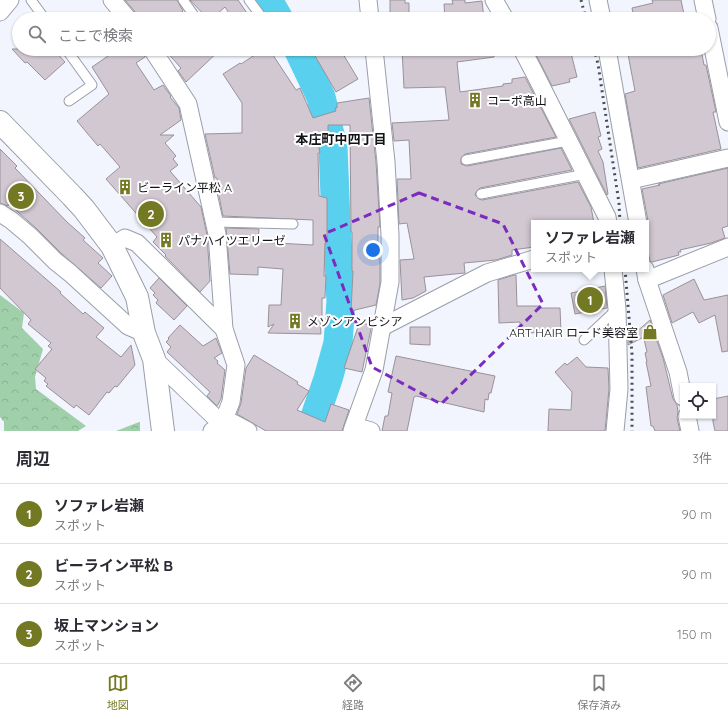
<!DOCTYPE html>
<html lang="ja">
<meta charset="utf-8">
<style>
body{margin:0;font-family:Quicksand,"Noto Sans JP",sans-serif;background:#f7f7f7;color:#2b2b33}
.controls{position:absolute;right:12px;bottom:12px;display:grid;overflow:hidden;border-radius:0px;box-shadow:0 1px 3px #0004}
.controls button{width:36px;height:36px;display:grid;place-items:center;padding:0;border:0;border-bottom:1px solid #e1e1e2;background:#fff;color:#2b2b33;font:20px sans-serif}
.you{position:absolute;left:373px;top:250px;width:14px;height:14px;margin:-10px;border:3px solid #fff;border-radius:50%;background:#1a73e8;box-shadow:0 0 0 6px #1a73e833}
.badge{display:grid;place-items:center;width:26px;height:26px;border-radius:50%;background:#737922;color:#fff;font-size:13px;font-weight:700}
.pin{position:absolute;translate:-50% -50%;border:2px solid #fff;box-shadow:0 1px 4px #0006}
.popup{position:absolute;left:531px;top:220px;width:118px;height:52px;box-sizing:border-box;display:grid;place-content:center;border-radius:0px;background:#fff;filter:drop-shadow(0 1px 3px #0005);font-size:13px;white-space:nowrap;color:#7c7c81}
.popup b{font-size:15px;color:#2b2b33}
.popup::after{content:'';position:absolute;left:50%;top:100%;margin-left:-8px;border:8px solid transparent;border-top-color:#fff}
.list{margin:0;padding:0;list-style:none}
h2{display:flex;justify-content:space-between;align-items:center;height:52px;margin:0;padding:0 16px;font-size:17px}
h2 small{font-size:13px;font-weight:400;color:#7c7c81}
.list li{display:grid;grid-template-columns:26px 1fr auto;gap:12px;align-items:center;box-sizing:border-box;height:60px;padding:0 16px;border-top:1px solid #e1e1e2}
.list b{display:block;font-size:15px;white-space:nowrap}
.list p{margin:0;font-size:13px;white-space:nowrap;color:#7c7c81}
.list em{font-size:13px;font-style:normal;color:#7c7c81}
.icon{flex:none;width:22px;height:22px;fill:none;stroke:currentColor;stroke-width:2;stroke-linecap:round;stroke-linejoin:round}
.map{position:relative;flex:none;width:728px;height:431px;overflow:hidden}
.search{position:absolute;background:#fff;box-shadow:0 1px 3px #0004;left:12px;right:12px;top:12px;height:44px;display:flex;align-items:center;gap:10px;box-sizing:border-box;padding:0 14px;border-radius:22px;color:#7c7c81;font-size:15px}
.sheet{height:232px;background:#fff}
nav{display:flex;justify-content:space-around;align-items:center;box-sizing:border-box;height:56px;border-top:1px solid #e1e1e2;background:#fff;font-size:11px;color:#7c7c81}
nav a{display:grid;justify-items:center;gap:2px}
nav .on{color:#737922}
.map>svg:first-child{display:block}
</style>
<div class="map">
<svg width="728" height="431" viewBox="0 0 728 431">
<defs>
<pattern id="forest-crowns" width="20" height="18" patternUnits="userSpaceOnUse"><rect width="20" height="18" fill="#9fd0aa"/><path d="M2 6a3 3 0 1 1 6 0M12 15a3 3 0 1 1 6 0" fill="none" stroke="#88b292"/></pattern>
</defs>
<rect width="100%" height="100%" fill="#f2f5fe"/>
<g fill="url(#forest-crowns)">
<path d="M0,295L24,313L22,328L43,349L35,377L36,389L86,426L78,431H4V422L0,417Z"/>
<path d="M140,422V431H116L139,422Z"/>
</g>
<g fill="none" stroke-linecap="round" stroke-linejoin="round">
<g stroke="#59d0ee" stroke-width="29">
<path d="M268,0L279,19"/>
<path d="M298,49L321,97L333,147L336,221L341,301L338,343L328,379L310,431"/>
</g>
</g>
<g fill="#d1c8d1" stroke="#9a929a">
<path d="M125,0H177L183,11L174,19H138L136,13Z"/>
<path d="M190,0H238L251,19H233L225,7L211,19H208Z"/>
<path d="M390,0H405V3H409V17H390Z"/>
<path d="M452,0H465V3L482,1L484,19H445L444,4H453Z"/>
<path d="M652,0H681L685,19H634L632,8L653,3Z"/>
<path d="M12,49H53L65,62L45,80L27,62L25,63Z"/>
<path d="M103,49H142L145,57L136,63L154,90L163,85L171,96L170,97L179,108L181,120L160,135H174L165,143L176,156L173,159L178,165L170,171L201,207L207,235L210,281L200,292L165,256L166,255L153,242L157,237L106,179L120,167L100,144L98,146L77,121L109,94L92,67L108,56Z"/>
<path d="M164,49H221L186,82L178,71L181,68Z"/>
<path d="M264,49H269L296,90L300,88L313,118L336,111L335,108H337V103L369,98L376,162L380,227H378V258H380V284L376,305L351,311L353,271H352V232H351L350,125H328V142L318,143L320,153H318L319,196L327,198V243H325L324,276H326L325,298H322V317H320L321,334L268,333L274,324L268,327L269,305H281L283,269L258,267V275L230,274L226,228L259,229L258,242L313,245V220L223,216L218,191L217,178H215L205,134L242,133V103L223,74L240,63L241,64Z"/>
<path d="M311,49H340L358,79L336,92Z"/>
<path d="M402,49H493L494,57L457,62L460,92L503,86V84L512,83V79L525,77L556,137L465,154L461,158V164L467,166L561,148L572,170L480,188L476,192L475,195L479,199L482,200L578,182L591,207L594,223H534V247L512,250V255L496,260L464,263L465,273L424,277L426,291L413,298L402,300L400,260L414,259L407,223L399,224L397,179H411L409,140L394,141L392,123L449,120L445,87L404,88Z"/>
<path d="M533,49H570L577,77L569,79L570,82L552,86Z"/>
<path d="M627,49H701L704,65H706L716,112H713L721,149L638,168L625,94L635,91Z"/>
<path d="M595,112L601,136L598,137L602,149L598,151L603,162L608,194L607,195L569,119Z"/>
<path d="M0,149L17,166L15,168L67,222L85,238L83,240L103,258L98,263L112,276L101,288L62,254L37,229L9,204L8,206L0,203Z"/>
<path d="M728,168V226L722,228L725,238L711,243L680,250L681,252H678L679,255L652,262L650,261L646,242V228L648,221L642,189L660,185L658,184Z"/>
<path d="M0,239L61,292L60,293L83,314L85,312L104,328L96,337L121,357L131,345L135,365L117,387L115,386L109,393L107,392L89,415L76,405L74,408L46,386L48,384L44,381L46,378L35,369L52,349L48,346L51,343L28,324L31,320L0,288Z"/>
<path d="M514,275H516L517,306H539V308H560L561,332L524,333V331H520V322L499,323L498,280Z"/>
<path d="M159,278L187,306L174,320L156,303L158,300L153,295L155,293L150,288Z"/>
<path d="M694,279L704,300L728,295V351L722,352L715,315L699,323L693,312L672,323L663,295Z"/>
<path d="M605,286L607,308L575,314L571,293Z"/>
<path d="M650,320L654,332L628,345V339Z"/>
<path d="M359,324H372L362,372L344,368Z"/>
<path d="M180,325L203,346L216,338L222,353L214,358L218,361L217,363L225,370L221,399L217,406L207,396L210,392L167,352L171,347L166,342L169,339L168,338Z"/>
<path d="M410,327H430V345L410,344Z"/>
<path d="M654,333L663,358L673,399L677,405L678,412L677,418L680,431H655L653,426H651L646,387L651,386L646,362H647L645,353L647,352L644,339Z"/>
<path d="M254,355L298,382L297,384L309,391L297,410L325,422L331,404L349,410L342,431H266L237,414L241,403L246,368Z"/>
<path d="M396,356L495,376L491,393H489L488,400L485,399L484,412L416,396L414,397L407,431H382L385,416H388L392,393L388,392Z"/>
<path d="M577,357L586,367L608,368L609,389L605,431H548L549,409L571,410L572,392L555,372L565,363L567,365Z"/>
<path d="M728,396V431H715L713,422V399Z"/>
</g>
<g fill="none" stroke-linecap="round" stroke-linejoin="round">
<g stroke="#9a9ea8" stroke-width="11">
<g id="service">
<path d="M31,0L45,19"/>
<path d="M183,0L193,14L187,19"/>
<path d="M249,0L263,19"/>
<path d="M66,49L92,85L69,101"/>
<path d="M466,160L568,141"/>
<path d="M481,194L586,174"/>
<path d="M214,222L293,224"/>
<path d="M584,340L617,309"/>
</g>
</g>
<g stroke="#9a9ea8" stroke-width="19">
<g id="minor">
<path d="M112,0L128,19"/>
<path d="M368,0L370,19"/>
<path d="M494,0L505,19"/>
<path d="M598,0L602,19"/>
<path d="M703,0L707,19"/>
<path d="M0,12L10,0"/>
<path d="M709,28L728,122"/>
<path d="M152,49L188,104L217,234L224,329L236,365L231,402L222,424L212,431"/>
<path d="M522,49L534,72L607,217L608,223"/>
<path d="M607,49L638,223"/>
<path d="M631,180L728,158"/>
<path d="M0,213L11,220L30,236L55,261L70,273L128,326L144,333"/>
<path d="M112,246L125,238L137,243L224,329"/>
<path d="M613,269L617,309L619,389L615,431"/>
<path d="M645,269L647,280L678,372L683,397"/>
<path d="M647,280L728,247"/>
<path d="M382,327L487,273L534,259"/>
<path d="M154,359L222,424L233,423L248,431"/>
<path d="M687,416L690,431"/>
<path d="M354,426L371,431"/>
<path d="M352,431L374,370L390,282V235L386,162L374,49"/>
</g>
</g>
<g stroke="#9a9ea8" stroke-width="24">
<path id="tertiary" d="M0,122L72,196L84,209L112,246L137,297L144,333L154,359L163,431"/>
</g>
<use href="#service" stroke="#fff" stroke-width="9"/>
<use href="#minor" stroke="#fff" stroke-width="17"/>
<use href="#tertiary" stroke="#fff" stroke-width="22"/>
<g stroke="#4c4d53" stroke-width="3" stroke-dasharray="2 4" stroke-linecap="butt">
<path d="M581,0L586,19"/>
<path d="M594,49L598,64L619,203L620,223"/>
<path d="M625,269L632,354V431"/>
</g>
</g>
<path fill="none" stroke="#7b2cbf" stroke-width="3" stroke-dasharray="8 5" stroke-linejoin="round" d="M419,193L503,224L543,304L441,404L372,367L324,234Z"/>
<defs>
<g id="building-bare" transform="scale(1.2)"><path d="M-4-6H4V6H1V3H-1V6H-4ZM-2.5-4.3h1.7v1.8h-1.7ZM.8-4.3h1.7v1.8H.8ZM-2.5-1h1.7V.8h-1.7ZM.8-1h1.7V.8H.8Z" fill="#737922" stroke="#fff" stroke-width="2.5" paint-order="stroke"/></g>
<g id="shop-bare" transform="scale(1.2)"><path d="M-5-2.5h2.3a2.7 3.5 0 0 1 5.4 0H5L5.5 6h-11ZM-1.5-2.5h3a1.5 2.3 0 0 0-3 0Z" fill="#737922" stroke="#fff" stroke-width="2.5" paint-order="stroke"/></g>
</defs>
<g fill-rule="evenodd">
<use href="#building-bare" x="475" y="100"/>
<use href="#building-bare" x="125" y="187"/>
<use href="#building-bare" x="166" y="240"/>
<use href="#building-bare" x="295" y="321"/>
<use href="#shop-bare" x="650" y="332"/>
</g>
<g text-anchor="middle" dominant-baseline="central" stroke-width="4" stroke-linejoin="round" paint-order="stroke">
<g font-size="12" fill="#121317" stroke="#fff" text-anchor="start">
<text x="487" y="100">コーポ高山</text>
<text x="137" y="187">ビーライン平松 A</text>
<text x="178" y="240">パナハイツエリーゼ</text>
<text x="307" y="321">メゾンアンビシア</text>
<text x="638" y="332" text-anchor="end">ART HAIR ロード美容室</text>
</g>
<g font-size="13" font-weight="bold" fill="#121317" stroke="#fff">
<text x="341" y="139">本庄町中四丁目</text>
</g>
</g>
</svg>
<div class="controls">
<button><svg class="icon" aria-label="locate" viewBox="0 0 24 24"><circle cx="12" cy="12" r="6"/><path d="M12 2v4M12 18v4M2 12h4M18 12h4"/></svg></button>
</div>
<div class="you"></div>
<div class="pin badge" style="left:590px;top:300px">1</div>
<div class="popup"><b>ソファレ岩瀬</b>スポット</div>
<div class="pin badge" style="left:151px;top:214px">2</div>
<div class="pin badge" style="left:21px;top:196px">3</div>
<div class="search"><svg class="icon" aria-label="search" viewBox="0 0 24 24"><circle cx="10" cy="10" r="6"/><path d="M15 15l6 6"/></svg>ここで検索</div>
</div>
<section class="sheet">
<h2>周辺<small>3件</small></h2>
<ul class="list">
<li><span class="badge">1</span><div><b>ソファレ岩瀬</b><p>スポット</p></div><em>90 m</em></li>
<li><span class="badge">2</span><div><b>ビーライン平松 B</b><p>スポット</p></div><em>90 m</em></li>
<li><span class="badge">3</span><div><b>坂上マンション</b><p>スポット</p></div><em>150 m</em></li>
</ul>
</section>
<nav>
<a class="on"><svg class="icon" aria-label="map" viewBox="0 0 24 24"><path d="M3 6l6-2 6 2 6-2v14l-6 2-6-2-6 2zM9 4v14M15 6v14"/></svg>地図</a>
<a><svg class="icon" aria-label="directions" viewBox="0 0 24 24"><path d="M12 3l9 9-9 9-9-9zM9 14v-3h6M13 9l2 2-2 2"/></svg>経路</a>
<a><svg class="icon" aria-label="saved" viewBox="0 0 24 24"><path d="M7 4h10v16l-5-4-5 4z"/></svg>保存済み</a>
</nav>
